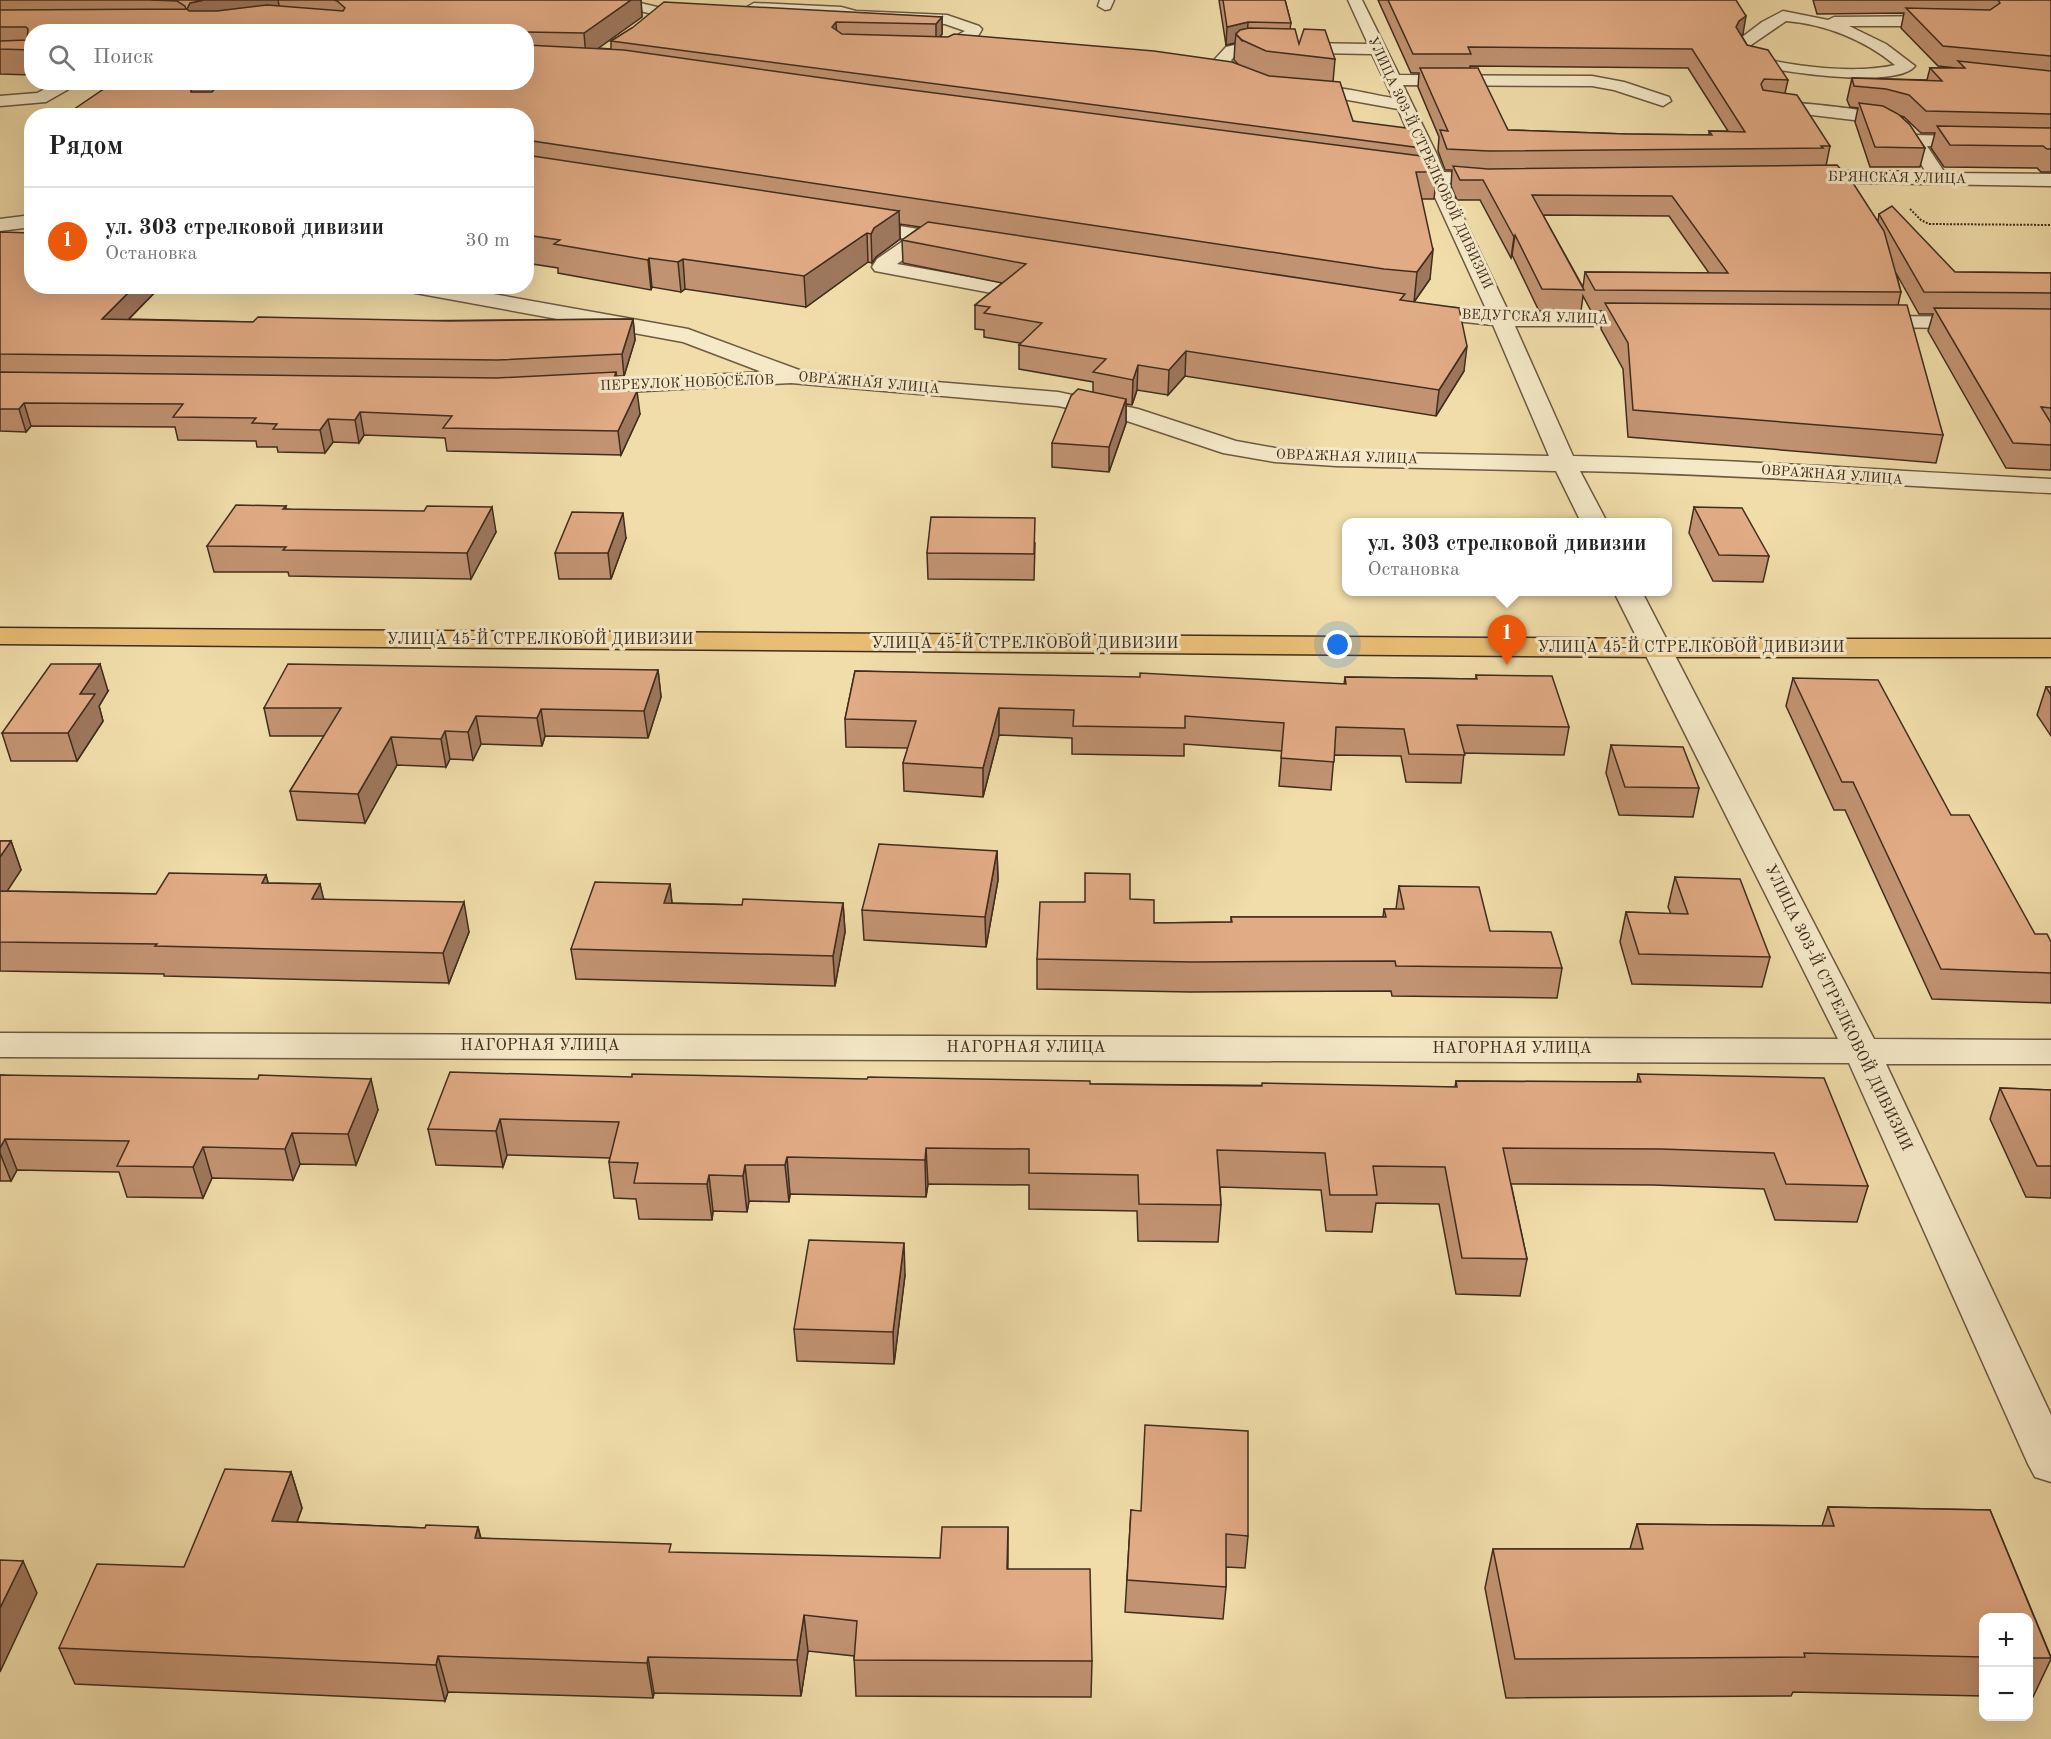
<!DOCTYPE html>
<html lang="ru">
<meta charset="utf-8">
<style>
body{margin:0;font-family:"Old Standard TT",serif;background:#f6f6f6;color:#222}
.controls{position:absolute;right:18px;bottom:18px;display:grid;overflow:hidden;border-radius:12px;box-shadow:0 6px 24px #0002}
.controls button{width:54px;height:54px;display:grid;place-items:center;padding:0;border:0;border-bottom:2px solid #e0e0e0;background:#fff;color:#222;font:30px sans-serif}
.you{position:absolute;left:1338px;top:645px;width:21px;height:21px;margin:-15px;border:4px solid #fff;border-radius:50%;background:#1a73e8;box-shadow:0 0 0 9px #1a73e833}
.badge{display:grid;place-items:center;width:39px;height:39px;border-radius:50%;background:#ea580c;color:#fff;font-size:20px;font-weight:700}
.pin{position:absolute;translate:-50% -50px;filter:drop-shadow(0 2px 3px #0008)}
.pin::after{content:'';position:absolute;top:32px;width:21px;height:18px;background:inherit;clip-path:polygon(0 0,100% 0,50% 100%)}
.popup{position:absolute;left:1342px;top:518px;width:330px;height:78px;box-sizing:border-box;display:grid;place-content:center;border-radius:12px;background:#fff;filter:drop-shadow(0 2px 4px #0005);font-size:20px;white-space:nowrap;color:#767676}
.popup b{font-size:22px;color:#222}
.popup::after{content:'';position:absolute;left:50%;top:100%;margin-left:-12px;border:12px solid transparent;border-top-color:#fff}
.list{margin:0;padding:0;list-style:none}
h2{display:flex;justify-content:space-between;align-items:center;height:78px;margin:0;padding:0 24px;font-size:26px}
h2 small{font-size:20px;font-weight:400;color:#767676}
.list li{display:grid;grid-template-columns:39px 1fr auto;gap:18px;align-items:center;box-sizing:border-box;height:108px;padding:0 24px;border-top:2px solid #e0e0e0}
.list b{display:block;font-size:22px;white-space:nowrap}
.list p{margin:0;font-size:20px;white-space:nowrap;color:#767676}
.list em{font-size:20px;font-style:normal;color:#767676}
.icon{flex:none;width:33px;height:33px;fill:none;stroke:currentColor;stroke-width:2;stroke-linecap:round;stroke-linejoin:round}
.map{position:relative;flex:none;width:2051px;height:1739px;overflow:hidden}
.search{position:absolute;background:#fff;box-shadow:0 6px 24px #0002;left:24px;top:24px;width:510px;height:66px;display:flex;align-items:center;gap:15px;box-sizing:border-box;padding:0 21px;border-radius:24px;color:#767676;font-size:22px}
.panel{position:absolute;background:#fff;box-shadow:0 6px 24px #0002;left:24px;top:108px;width:510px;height:186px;border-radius:24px}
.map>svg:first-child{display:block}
</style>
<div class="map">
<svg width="2051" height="1739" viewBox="0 0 2051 1739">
<rect width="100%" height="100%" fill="#f0ddaa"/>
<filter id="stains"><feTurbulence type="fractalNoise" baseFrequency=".00333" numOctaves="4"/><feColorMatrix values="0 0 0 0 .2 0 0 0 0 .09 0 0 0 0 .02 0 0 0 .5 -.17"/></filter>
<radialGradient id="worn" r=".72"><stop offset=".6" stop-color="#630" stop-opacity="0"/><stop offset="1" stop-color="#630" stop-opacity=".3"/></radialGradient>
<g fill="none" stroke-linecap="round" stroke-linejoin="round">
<g stroke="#6c5941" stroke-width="3">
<g id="minor">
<path d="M1100,0H1114L1110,9L1105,10L1098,6Z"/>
<path d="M1348,0H1362L1399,75L1592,76L1624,82L1669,97L1671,101L1663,106L1614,90L1592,86L1403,85L1438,157L1443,172L1495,174L1502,176L1504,180L1502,184L1495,186L1447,183L1509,313L1647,314L1655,315L1658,320L1655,325L1647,326H1515L1573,456C1733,459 1892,471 2051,479V493C1894,486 1737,474 1580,471L1607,522H1581L1556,471L1336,466L1275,462L1223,453L1124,420L1058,406L791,383L572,395L564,393L561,388L564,383L762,372L683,342L410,292L403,290L400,286H448L688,329L802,371L1058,392L1138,409L1236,441L1275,448L1336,452L1549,456L1493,325L1417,317L1409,316L1406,311L1409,306L1417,305L1487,311L1428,182L1385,175L1382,171L1385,167L1391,165L1424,170L1398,109L1337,98L1268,92L1224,74L1215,59L1226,47L1247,42L1368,44ZM1247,52L1372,54L1393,98C1374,95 1356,90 1337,88C1309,84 1247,86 1231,60L1237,54Z"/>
<path d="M596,1L640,3L666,9L668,12L661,16L640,11L591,8L589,5Z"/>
<path d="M754,3L841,7L856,11L947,15L979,26L982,29C974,48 941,56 922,51L920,48L922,45L945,42L965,31L945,24L856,21L837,15L749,10L747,7Z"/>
<path d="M1783,11L1828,20L1834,17L1948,16L1956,21L1948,26H1849L1886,44L1915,66C1896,90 1774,71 1745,63L1735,44L1737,41L1762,22ZM1786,21C1825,24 1865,40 1895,65C1857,74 1795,67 1757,57L1751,45Z"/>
<path d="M59,82H81L46,102L0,106V96L37,93Z"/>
<path d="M1767,100C1790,103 1897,109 1908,124L1905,128L1899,129L1879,123L1761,109L1759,105L1761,101Z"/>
<path d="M1915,135L2051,138V148L1927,146L1945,173L2051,174V186L1802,182L1795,180L1793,176L1795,172L1802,170L1926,172L1906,140L1909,136Z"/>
<path d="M32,215V227L0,231V219Z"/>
<path d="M857,219L961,236L964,240L961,244L954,246L928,242L897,264L997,282L1004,284L1007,288L1004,292L997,294L875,271L872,267L877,259L906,239L850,229L847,225L850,221Z"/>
<path d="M1867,316L2051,317V329L1859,327L1856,322L1859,317Z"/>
<path d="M1614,592H1642L1874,1039L2051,1040V1064H1886L2051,1415V1482L2035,1477L2028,1464L1849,1063L0,1057V1033L1838,1039Z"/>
</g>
</g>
<g stroke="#402d1e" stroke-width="3">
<path id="major" d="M0,628L1657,639H2051V657H1657L0,644Z"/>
</g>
<path stroke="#402d1e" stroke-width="2" stroke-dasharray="2 1.5" stroke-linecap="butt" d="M1910,209L1921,220L1929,224L2051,225"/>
<use href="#minor" fill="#f5e9c8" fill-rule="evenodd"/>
<use href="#major" fill="#e8be75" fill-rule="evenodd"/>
</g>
<g fill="#c29372" stroke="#402d1e" stroke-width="1.5" fill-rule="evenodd">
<path d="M0,0H641L642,17L598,48L611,49V41L632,28L942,17V34L940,37L1238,64L1234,60L1235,43L1226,45L1219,0H1285L1291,23L1290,29L1299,44L1335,59L1333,82L1353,121L1422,148V156L1437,172L1434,199H1422L1430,279L1414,302L1464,371L1436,416L1185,376L1168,395L1137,390L1132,405L1126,404V423L1109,472L1052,467V443L1093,392V382L1019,369V345L1020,343L984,337V330L975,329V305L1002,283L903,263L902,240L920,227L900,224V239L876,257L872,263L868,262L806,307L685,289L681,292L652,287L651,290L558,273V268L526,263V32H32V75L0,74Z"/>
<path d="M1378,0H1736L1743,34L1741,35L1747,45L1788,80L1785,93L1830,146L1826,166L1878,221L1879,214L1955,272L2051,273V470L2006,468L1928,331L1933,314H1919L1896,273L1901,292L1898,305L1943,435L1936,463L1628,437L1623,369L1601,329L1604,311H1591L1583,296L1581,311H1539L1512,255L1511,258L1480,200H1457L1451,186L1452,170H1445L1438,151L1439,137L1418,87L1419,73H1411ZM1470,66L1688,68L1728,131H1709V135L1626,134L1508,130L1470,68ZM1543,215L1669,216L1709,273L1585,272L1583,287Z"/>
<path d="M1813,0H2051V172H2041L2037,168L1944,167L1931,148L1935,133H1921L1904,117L1901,116L1925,148L1920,167H1870L1855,122L1858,108L1850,107L1847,100L1852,78L1927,80L1930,68H1956L1938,66L1901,28L1904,13L1817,14Z"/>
<path d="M0,232L161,286L129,319L253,322L633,319L635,340L624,376H616L618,390L640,414L621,455L447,451L445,438L364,435L359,443L333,442L325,453L278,452L277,447H257L256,441L178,440L175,427L31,426L26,432L0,431Z"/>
<path d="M286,506V509L496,532L471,579L289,576L288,572H214L207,546Z"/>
<path d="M1694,507L1769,556L1763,582L1713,581L1689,533Z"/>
<path d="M626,538L611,579H559L555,553Z"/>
<path d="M1035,543L1034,580L928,579L927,553Z"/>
<path d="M658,670L661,697L648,738L545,736L542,746L481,744L473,760L450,759L446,767L397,765L365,823L297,820L290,791L324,736H270L264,708Z"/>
<path d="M855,671L1344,684L1345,677L1476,679V675L1569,727L1564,755L1464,753L1461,783L1406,782L1401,756L1334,755L1331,790L1279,786L1282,751L1184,744V756L1072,754V738L999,735L983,797L904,791L903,763L908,748L846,747L845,719Z"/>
<path d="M1793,678L1951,815L2051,973V1003L1932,999L1845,810H1834L1786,706Z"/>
<path d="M2046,687H2051V736L2037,715Z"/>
<path d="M108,691L99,706L103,721L77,761H11L2,733Z"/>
<path d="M1611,745L1699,788L1693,817L1619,815L1606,773Z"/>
<path d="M0,841H11L21,870L7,891L156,894L266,875L268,883L320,884L323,899L469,932L449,983L164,976V974L0,971Z"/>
<path d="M997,851L998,880L986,947L864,940L862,910Z"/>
<path d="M1675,877L1770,957L1762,987L1632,984L1620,942L1626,912L1671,914L1668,907Z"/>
<path d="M670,884L672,903L742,905L843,903L845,932L835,986L576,979L571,949Z"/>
<path d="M1399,886L1490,931L1562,968L1557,998L1392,996L1391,991L1190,992L1037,989V959L1085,902L1130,899L1154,923L1231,922V917H1383L1384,909H1396Z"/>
<path d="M1638,1074L1868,1186L1857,1222L1775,1220L1764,1189L1653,1185L1511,1184L1527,1259L1520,1296L1456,1294L1439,1204L1376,1203L1372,1232L1326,1231L1321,1190L1220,1187L1221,1205L1218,1242L1138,1241L1137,1211L1029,1209V1185L928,1184L926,1197L790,1194L789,1202L749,1201L747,1212L713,1211L712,1220L639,1219L636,1199L614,1198L609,1162L610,1158L507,1155L503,1167L436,1165L428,1129L632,1077L1090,1084L1455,1087L1456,1081L1637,1082Z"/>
<path d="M0,1075L378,1110L356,1165L300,1164L293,1180L212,1178L203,1198L127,1197L119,1172L17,1170L11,1181H0Z"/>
<path d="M2000,1088L2051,1090V1198L2026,1197L1990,1119Z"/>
<path d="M905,1275L894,1364L797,1361L794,1329Z"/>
<path d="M291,1472L302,1508L297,1522L425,1528L478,1527L481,1538L672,1553L1008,1569L1092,1661L1091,1697L856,1696L854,1656L808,1651L801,1696L654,1693L653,1698L448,1692L445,1701L75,1684L59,1648L184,1567Z"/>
<path d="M1828,1507L1990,1510L2051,1657V1659L2033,1697H2028V1617H1983V1696L1793,1692L1791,1696L1506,1698L1485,1588L1493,1549H1630L1637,1524L1822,1526Z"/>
<path d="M1131,1510L1248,1536L1245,1568L1226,1567V1587L1223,1619L1125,1612Z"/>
</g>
<g fill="#9e785d" stroke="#402d1e" stroke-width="1.5">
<path d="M204,0H278L281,15L195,27L187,9L190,3Z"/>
<path d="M631,0H641L642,17L586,57L584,33Z"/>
<path d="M1746,16L1743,34L1735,40L1736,27L1739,21Z"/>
<path d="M942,17V34L936,41V24Z"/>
<path d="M836,22L837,39L832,27Z"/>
<path d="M1248,22L1247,40L1242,41L1236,34L1235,43L1226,45L1227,27Z"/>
<path d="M197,82H226L196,116L191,89Z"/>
<path d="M899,211L900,239L876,257L872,263L871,234L874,228Z"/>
<path d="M867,233L868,262L806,307L804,276Z"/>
<path d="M1515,235L1512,255L1511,258L1514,237Z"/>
<path d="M1433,250L1430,279L1414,302L1417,272Z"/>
<path d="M649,258L652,287L651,290L648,260Z"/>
<path d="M683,259L685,289L681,292L678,262Z"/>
<path d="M135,286H161L108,340L102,319Z"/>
<path d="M633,319L635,340L624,376L622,354Z"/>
<path d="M1467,346L1464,371L1436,416L1439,390Z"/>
<path d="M1186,351L1185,376L1168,395L1169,370Z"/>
<path d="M1138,365L1137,390L1132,405L1133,380Z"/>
<path d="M616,372L618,394L610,390Z"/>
<path d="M637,391L640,414L621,455L618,431Z"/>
<path d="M1126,399V423L1109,472V447Z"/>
<path d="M24,403L31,426L26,432L19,409Z"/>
<path d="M360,412L364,435L359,443L355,420Z"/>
<path d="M328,419L333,442L325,453L320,430Z"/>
<path d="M492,507L496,532L471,579L467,553Z"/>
<path d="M623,513L626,538L611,579L608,553Z"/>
<path d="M100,664L108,691L99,706L103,721L77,761L68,733L80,694Z"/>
<path d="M658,670L661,697L648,738L644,711Z"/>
<path d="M999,708V735L983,797V768Z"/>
<path d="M541,709L545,736L542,746L537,718Z"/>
<path d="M476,716L481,744L473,760L468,732Z"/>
<path d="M445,731L450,759L446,767L441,739Z"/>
<path d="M391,737L397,765L365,823L358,794Z"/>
<path d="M11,841L21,870L0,902V857Z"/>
<path d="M997,851L998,880L986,947L985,917Z"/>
<path d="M266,875L274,904L262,883Z"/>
<path d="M320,884L327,913L312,899Z"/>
<path d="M670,884L673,914L664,903Z"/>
<path d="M464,902L469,932L449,983L443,953Z"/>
<path d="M843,903L845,932L835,986L833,956Z"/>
<path d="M371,1079L378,1110L356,1165L348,1134Z"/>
<path d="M500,1119L507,1155L503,1167L496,1131Z"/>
<path d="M292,1133L300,1164L293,1180L285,1149Z"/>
<path d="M5,1139L17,1170L11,1181L0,1153V1148Z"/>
<path d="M203,1147L212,1178L203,1198L193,1167Z"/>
<path d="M926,1148L928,1184L926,1197L925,1160Z"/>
<path d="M787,1157L790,1194L789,1202L785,1165Z"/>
<path d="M745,1165L749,1201L747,1212L743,1176Z"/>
<path d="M709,1175L713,1211L712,1220L707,1184Z"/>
<path d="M904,1243L905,1275L894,1364L893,1332Z"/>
<path d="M291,1472L302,1508L284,1557L272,1521Z"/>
<path d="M478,1527L486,1563L475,1538Z"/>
<path d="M1008,1527V1563L1007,1605V1569Z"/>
<path d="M23,1561L37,1593L0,1672V1608Z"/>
<path d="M804,1615L808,1651L801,1696L797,1660Z"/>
<path d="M438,1656L448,1692L445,1701L436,1665Z"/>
<path d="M648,1657L654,1693L653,1698L647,1663Z"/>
</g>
<g fill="#e1ab85" stroke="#402d1e" stroke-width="1.5">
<path d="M151,0H204L190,3L187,9L189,11H217L267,5L343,11L345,8L337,1L334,0H631L584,33L526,32H32V50L0,49V41L27,40L28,29L26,27H0V10L186,9L185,6L177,1Z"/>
<path d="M1223,0H1285L1291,23L1248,22L1227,27Z"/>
<path d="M1388,0H1736L1746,16L1739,21L1736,27L1747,45L1768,50L1788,80L1764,79L1761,84L1763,90L1797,95L1830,146H1821L1823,148L1489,151L1447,149L1440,130L1448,131L1420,68H1478L1508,130L1626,134L1712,135L1709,131L1745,132L1692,49L1468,47L1471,54H1413Z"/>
<path d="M1998,0H2051V56L1943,46L1906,8L1990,10L2000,3Z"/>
<path d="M664,2L942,17L936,24L836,22L832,27L842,34L948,37L954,34L1154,51L1232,62L1269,76L1340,82L1353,121L1414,129L1422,148L611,41L632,28Z"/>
<path d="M1249,28L1295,29L1299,44L1304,29L1325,30L1335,59L1266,51L1242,40L1236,34L1240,30Z"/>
<path d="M526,45L624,50L873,85L1429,157L1437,172H1416L1433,250L1417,272L1384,269L526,140V116H64L114,82H197L191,89V92H212L221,82H526Z"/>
<path d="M1958,61L2051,71V114L1926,111L1909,95L1886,89L1854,86L1852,78L1942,81L1930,68H1965Z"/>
<path d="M1859,103L1883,106L1898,114L1910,125L1925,148L1875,147Z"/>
<path d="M1937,126L2051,128V149H2047L2043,146L1950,145Z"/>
<path d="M526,155L899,211L874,228L871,234L867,233L804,276L683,259L678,262L649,258L648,260L554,244L560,240L526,235Z"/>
<path d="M1837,165L1853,183L1884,231L1901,292L1595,290L1585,272L1728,273L1672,196L1532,195L1584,290L1542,289L1515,235L1514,237L1483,180H1460L1453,166L1488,169Z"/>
<path d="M1892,206L1955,272L2051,273V293L1924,292L1879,214Z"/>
<path d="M928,222L1405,294L1400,300L1459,308L1467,346L1439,390L1186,351L1169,370L1138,365L1133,380L1093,372L1106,359L1019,345L1042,323L984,313L990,307L975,305L1026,264L902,240Z"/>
<path d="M0,232L32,233V286H135L102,319L253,322L258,317L449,321L633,319L622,354L497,360L0,354Z"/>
<path d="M1605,303L1907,305L1943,435L1633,410L1628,343Z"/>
<path d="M1934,308L2051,309V408L2041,407L2051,423V445L2013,443Z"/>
<path d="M0,372L497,378L616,372L610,390L637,391L618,431L443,428L452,416L360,412L355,420L328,419L320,430L273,429L277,424L252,423L256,418L173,417L183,404L24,403L19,409H0Z"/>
<path d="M1078,389L1126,399L1109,447L1052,443L1071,396Z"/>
<path d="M236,505L286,506L283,509L424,511L427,506L492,507L467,553L283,550L286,547L207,546Z"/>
<path d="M1694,507L1742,508L1769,556L1719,555Z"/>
<path d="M572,512L623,513L608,553H555Z"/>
<path d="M931,517L1035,518L1034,554L927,553Z"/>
<path d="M1371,520H1420L1421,522H1371Z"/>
<path d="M51,664H100L80,694H95L68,733H2Z"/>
<path d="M288,664L658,670L644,711L541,709L537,718L476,716L468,732L445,731L441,739L391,737L358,794L290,791L341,708H264Z"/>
<path d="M855,671L1140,677V673L1346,684L1345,677L1477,679L1476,675L1552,676L1569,727L1457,725L1465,755L1409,754L1404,729L1336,727L1334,762L1281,758L1284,723L1185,716V728L1073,726L1074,710L999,708L983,768L903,763L916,721L845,719Z"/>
<path d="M1793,678L1878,680L1951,815H1969L2035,934H2047L2051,942V973L1941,969L1853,782H1842Z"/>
<path d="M2046,687H2051V695Z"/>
<path d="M1611,745L1683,747L1699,788L1625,787Z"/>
<path d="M0,841H11L0,857Z"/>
<path d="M879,844L997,851L985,917L862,910Z"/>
<path d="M169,873L266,875L262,883L320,884L312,899L464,902L443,953L155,946L157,944L0,942V891L156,894Z"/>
<path d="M1085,873L1130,874V899L1154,900V923L1232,922L1231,917H1386L1384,909H1404L1399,886L1479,887L1490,931L1551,932L1562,968L1396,966L1395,961L1192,962L1037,959L1040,902H1085Z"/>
<path d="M1675,877L1740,879L1770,957L1639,954L1626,912L1688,914Z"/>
<path d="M595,882L670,884L664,903L742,905L743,899L843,903L833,956L571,949Z"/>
<path d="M450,1072L632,1077V1074L867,1079L868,1077L1090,1081V1084L1262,1086V1083L1457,1087L1456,1081L1641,1082L1638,1074L1824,1078L1868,1186L1786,1184L1774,1153L1661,1149L1503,1148L1527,1259L1462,1258L1445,1167L1373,1166L1377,1195H1330L1325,1153L1217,1150L1221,1205L1139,1204L1138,1175L1029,1173V1149L926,1148L925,1160L787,1157L785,1165H745L743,1176L709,1175L707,1184L634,1183L638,1163L609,1162L619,1122L500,1119L496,1131L428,1129Z"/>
<path d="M0,1075L258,1079L259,1075L371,1079L348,1134L292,1133L285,1149L203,1147L193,1167L117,1166L129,1141L5,1139L0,1148Z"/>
<path d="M2000,1088L2051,1090V1166H2037Z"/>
<path d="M809,1240L904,1243L893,1332L794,1329Z"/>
<path d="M1145,1425L1248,1431V1536L1226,1534V1587L1127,1580L1131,1510L1141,1511Z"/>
<path d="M225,1469L291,1472L272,1521L425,1528L426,1525L478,1527L475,1538L671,1544L669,1552L940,1558L942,1527H1008L1007,1569H1090L1092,1661L854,1660L857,1621L804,1615L797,1660L648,1657L647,1663L438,1656L436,1665L59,1648L97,1564L184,1567Z"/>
<path d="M1828,1507L1990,1510L2051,1658H2028V1617H1983V1657L1804,1653L1805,1657L1515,1659L1493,1549H1643L1637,1524L1834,1526Z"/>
<path d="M0,1560L23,1561L0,1608Z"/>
</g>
<g text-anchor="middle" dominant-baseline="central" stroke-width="6" stroke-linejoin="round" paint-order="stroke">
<g font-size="14" fill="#402d1e" stroke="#f5e9c8">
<text transform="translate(1430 163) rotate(65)">УЛИЦА 303-Й СТРЕЛКОВОЙ ДИВИЗИИ</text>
<text transform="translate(1897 178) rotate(1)">БРЯНСКАЯ УЛИЦА</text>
<text transform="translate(1535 317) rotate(2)">ВЕДУГСКАЯ УЛИЦА</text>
<text transform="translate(687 383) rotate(-2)">ПЕРЕУЛОК НОВОСЁЛОВ</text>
<text transform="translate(869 383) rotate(5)">ОВРАЖНАЯ УЛИЦА</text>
<text transform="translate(1347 457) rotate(2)">ОВРАЖНАЯ УЛИЦА</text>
<text transform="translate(1832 475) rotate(4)">ОВРАЖНАЯ УЛИЦА</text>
</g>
<g font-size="16" fill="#402d1e" stroke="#f5e9c8">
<text x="540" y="640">УЛИЦА 45-Й СТРЕЛКОВОЙ ДИВИЗИИ</text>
<text x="1025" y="644">УЛИЦА 45-Й СТРЕЛКОВОЙ ДИВИЗИИ</text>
<text x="1691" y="648">УЛИЦА 45-Й СТРЕЛКОВОЙ ДИВИЗИИ</text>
<text transform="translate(1838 1008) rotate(64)">УЛИЦА 303-Й СТРЕЛКОВОЙ ДИВИЗИИ</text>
<text x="540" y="1046">НАГОРНАЯ УЛИЦА</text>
<text x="1026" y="1048">НАГОРНАЯ УЛИЦА</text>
<text x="1512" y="1049">НАГОРНАЯ УЛИЦА</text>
</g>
</g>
<rect width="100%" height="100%" filter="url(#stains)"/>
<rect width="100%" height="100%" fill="url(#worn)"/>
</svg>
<div class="controls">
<button>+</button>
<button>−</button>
</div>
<div class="you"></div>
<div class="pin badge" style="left:1507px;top:665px">1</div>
<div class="popup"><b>ул. 303 стрелковой дивизии</b>Остановка</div>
<div class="search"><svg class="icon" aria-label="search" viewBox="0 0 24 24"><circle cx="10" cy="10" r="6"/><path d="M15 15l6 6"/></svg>Поиск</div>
<section class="panel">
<h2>Рядом<small></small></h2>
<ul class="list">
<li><span class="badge">1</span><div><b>ул. 303 стрелковой дивизии</b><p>Остановка</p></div><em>30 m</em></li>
</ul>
</section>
</div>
